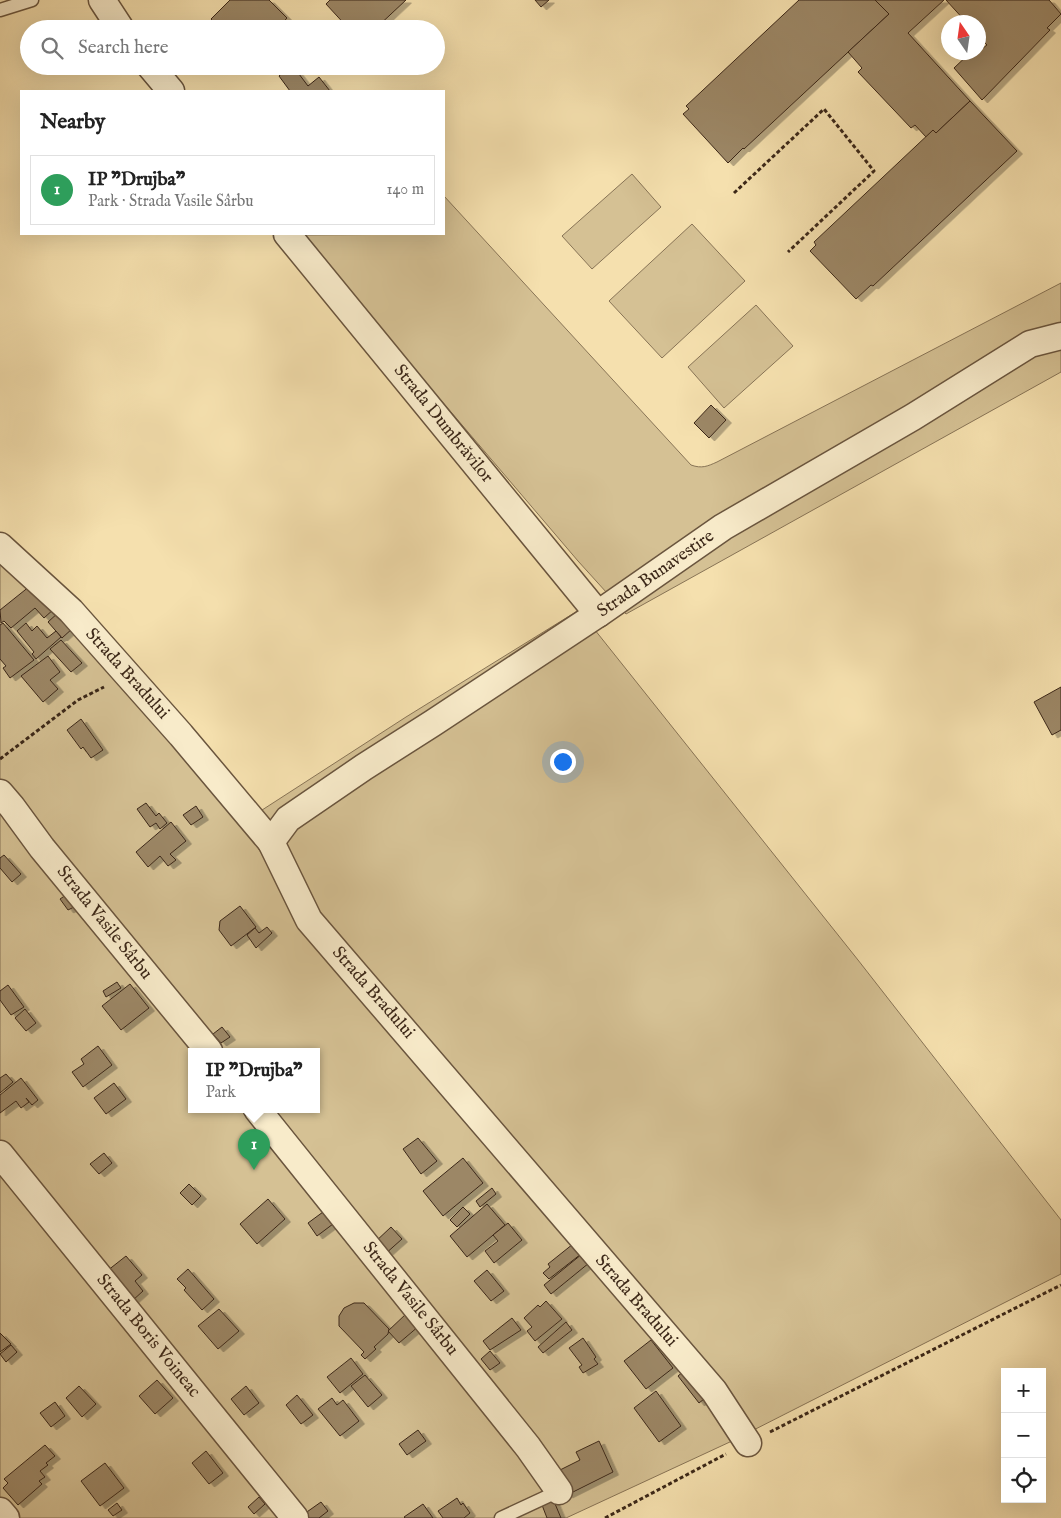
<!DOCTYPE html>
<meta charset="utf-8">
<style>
body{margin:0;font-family:"IM FELL English",serif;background:#f2f2f2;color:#222}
.controls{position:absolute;right:15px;bottom:15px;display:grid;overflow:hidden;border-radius:0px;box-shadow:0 5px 20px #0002}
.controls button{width:45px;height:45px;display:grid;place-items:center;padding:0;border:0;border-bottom:1px solid #e0e0e0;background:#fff;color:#222;font:25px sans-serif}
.compass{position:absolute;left:941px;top:15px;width:45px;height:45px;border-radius:50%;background:#fff;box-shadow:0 5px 20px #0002;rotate:347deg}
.you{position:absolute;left:562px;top:761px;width:18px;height:18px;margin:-12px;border:4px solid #fff;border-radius:50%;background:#1a73e8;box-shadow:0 0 0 8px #1a73e833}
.badge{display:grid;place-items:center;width:32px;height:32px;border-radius:50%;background:#0b8043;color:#fff;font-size:16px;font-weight:700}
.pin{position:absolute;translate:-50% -41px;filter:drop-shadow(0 1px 2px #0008)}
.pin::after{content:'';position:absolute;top:26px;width:18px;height:15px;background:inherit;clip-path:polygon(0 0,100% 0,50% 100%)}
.popup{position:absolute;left:188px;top:1048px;width:132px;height:65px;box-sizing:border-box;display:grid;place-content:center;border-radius:0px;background:#fff;filter:drop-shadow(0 1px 4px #0005);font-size:16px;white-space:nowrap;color:#767676}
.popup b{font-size:19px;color:#222}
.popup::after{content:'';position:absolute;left:50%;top:100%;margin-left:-10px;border:10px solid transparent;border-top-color:#fff}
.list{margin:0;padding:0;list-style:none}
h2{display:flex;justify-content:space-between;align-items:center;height:65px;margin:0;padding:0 20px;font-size:21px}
h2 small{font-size:16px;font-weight:400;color:#767676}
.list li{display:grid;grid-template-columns:32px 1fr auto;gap:15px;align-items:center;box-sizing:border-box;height:70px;margin:0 10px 10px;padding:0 10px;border:1px solid #e0e0e0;border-radius:0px}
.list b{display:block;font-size:19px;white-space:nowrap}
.list p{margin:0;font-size:16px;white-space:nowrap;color:#767676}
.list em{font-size:16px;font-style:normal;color:#767676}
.icon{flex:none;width:28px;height:28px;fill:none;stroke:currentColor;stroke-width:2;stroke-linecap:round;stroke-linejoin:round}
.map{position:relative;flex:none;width:1061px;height:1518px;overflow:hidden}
.search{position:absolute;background:#fff;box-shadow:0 5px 20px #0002;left:20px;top:20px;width:425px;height:55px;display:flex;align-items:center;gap:12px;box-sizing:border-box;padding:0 18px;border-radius:28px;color:#767676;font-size:19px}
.panel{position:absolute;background:#fff;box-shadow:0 5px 20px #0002;left:20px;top:90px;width:425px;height:145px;border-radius:0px}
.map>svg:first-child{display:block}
</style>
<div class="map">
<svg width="1061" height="1518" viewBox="0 0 1061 1518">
<defs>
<filter id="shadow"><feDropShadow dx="5.5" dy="3" stdDeviation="0" flood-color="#0004"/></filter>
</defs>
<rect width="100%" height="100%" fill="#f5e0ae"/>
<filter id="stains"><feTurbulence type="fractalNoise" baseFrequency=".004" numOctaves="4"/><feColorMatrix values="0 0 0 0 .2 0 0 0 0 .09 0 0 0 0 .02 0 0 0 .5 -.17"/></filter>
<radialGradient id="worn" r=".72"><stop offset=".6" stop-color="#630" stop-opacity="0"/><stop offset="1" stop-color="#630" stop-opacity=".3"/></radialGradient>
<g fill="#d5c194" stroke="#887456" fill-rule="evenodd">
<path d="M632,174L661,207L592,269L562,236Z"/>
<path d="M444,196L691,465C702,469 708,466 717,462L1061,283V372L626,614L578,561L300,235L444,234Z"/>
<path d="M692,224L745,281L662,358L609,301Z"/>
<path d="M756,305L793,346L724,408L688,367Z"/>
<path d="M0,560L259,812L406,717L579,610L858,960L1061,1220V1274L732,1441L566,1518H0ZM192,1051H316V1109H192Z"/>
</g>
<g fill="#9c8766" stroke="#3b2718" filter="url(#shadow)">
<path d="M230,0H269L287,18L277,29H252L249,26L247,29H220L211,19Z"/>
<path d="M330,0H406L375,29H349L326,4Z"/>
<path d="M535,0H549L541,7Z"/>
<path d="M799,0H875L889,14L744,149L743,148L728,163L683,114L689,109L686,106Z"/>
<path d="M875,0H944L908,33L970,101L936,133L933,130L926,137L915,125L911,128L858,72L862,68L848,52L889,14Z"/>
<path d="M946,0H1049L1061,14L1047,28L1050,30L982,100L954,68L971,52H978L980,44L983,48L987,45L978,36V22H966Z"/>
<path d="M290,66H293L308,86L319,77L330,91H290L279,76Z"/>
<path d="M970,101L1017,151L873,286L871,285L856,299L810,251L816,245L814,242L933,130L936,133Z"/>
<path d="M711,405L726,420L709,438L694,423Z"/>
<path d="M30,586L55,608L44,618L35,608L11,628L4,621L1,623L0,610Z"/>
<path d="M59,612L73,628L62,638L48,622Z"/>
<path d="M3,623L34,660L10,678L3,668L6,666L0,659V625Z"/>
<path d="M26,623L32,631L37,626L47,638L56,631L61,637L36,659L32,654L34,652L17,631Z"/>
<path d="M61,640L82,663L71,672L50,649Z"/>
<path d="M48,656L60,672L50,680L58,689L43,702L21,676Z"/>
<path d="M1061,687V730L1052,735L1034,702Z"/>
<path d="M81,719L103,750L91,758L83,747L81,749L67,730Z"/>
<path d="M146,803L156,816L159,813L167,823L160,829L156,823L150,827L137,809Z"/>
<path d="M196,806L203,817L191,825L183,815Z"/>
<path d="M171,822L186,841L170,854L176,860L168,866L160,856L148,867L136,852Z"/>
<path d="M4,855L21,874L12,882L0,868V858Z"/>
<path d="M66,895L74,907L68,910L60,899Z"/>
<path d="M240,906L256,927L231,946L219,930L220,921Z"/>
<path d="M267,927L272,933L256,948L247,935L255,928L259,933Z"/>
<path d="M117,982L121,988L106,997L103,991Z"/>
<path d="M130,984L149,1008L121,1030L102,1006Z"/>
<path d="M8,985L24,1007L11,1015L0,1000V991Z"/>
<path d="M25,1009L36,1023L26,1031L15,1018Z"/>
<path d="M222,1027L230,1037L221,1043L213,1034Z"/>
<path d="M98,1046L112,1065L83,1087L72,1072L84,1064L81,1059Z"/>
<path d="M6,1074L13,1082L0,1093V1078Z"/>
<path d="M21,1078L38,1100L32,1105L26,1098L29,1102L21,1108L16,1101L0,1113V1095Z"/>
<path d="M114,1083L126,1099L106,1114L94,1098Z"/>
<path d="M418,1138L437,1161L421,1174L403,1149Z"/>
<path d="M104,1153L112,1163L99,1174L90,1164Z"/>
<path d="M463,1158L483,1183L443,1216L423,1191Z"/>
<path d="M189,1184L201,1196L192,1205L180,1193Z"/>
<path d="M492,1188L496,1194L480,1207L476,1201Z"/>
<path d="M268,1199L285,1219L257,1244L240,1224Z"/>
<path d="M487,1204L505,1225L467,1257L450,1236Z"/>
<path d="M463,1207L470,1214L457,1227L450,1220Z"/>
<path d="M323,1212L333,1224L317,1236L308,1223Z"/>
<path d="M508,1223L522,1240L494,1263L485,1251L498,1241L493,1235Z"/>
<path d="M391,1227L402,1239L384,1255L374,1243Z"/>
<path d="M573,1244L581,1254L549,1279L543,1273L550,1267L548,1264Z"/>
<path d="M582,1254L589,1263L551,1294L544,1285Z"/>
<path d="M126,1256L142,1275L135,1281L143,1291L132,1301L107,1271Z"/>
<path d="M188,1269L214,1299L202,1310L184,1290L186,1288L177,1279Z"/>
<path d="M487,1270L504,1291L491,1301L474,1281Z"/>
<path d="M546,1301L562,1319L535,1341L527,1331L532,1327L524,1318L538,1305L540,1307Z"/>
<path d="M354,1303H364L389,1329L388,1334L374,1347L376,1349L365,1359L361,1355L364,1352L339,1326V1316L344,1308Z"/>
<path d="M219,1309L239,1331L218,1349L198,1326Z"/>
<path d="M407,1313L419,1326L399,1343L388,1331Z"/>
<path d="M512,1318L521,1330L490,1350L483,1341Z"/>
<path d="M566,1322L572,1330L543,1353L538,1347Z"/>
<path d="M0,1333L11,1344L0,1352Z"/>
<path d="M583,1338L596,1357L594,1359L598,1364L583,1373L579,1367L582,1365L569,1348Z"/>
<path d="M651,1340L673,1368L646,1389L624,1361Z"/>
<path d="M11,1345L17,1352L6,1362L0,1354Z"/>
<path d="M490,1351L500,1363L490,1370L481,1359Z"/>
<path d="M351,1358L363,1374L340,1393L327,1377Z"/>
<path d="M685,1370L709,1395L699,1403L678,1376Z"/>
<path d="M365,1375L382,1395L368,1407L351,1386Z"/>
<path d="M157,1380L173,1398L155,1414L139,1396Z"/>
<path d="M79,1386L96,1404L82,1417L66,1398Z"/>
<path d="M246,1386L259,1403L244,1415L231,1399Z"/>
<path d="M656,1391L681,1426L659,1442L634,1408Z"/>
<path d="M297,1395L313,1415L301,1424L286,1405Z"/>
<path d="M332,1398L337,1405L343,1400L359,1421L340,1436L318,1409Z"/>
<path d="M55,1402L65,1416L51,1427L40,1413Z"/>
<path d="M418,1430L426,1441L407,1455L399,1444Z"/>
<path d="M599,1441L613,1472L567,1495L556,1472L580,1460L576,1452Z"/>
<path d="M45,1445L55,1456L46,1463L48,1465L40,1471L45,1477L39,1481L42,1484L18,1505L3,1488L8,1483L4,1479Z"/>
<path d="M206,1451L223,1473L209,1484L192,1463Z"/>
<path d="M105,1463L124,1488L100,1506L81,1481Z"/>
<path d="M259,1497L265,1504L254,1514L248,1507Z"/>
<path d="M457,1498L461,1505L463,1503L470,1513L464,1518H443L438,1511Z"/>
<path d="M553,1499L561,1518H547L542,1505Z"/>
<path d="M321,1502L328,1511L319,1518H307L304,1514Z"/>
<path d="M117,1503L122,1510L113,1516L108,1510Z"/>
<path d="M423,1504L433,1518H405L404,1517Z"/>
</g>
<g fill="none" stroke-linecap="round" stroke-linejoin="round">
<g stroke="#6a553e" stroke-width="15">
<g id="service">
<path d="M0,10L32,0"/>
<path d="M501,1518L559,1491"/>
</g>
</g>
<g stroke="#6a553e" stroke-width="29">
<g id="minor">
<path d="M102,0L121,29"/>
<path d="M150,66L171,91"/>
<path d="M287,234L598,614"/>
<path d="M0,546L71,611L181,735L271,842L309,920L714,1391L748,1443"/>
<path d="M0,793L12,807L42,848L209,1051"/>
<path d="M271,842L288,819L364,767L433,723L598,614L723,527L913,417L1030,344L1061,336"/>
<path d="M257,1109L528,1447L559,1491"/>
<path d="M0,1154L295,1518"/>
<path d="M0,1511L6,1518"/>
</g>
</g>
<g stroke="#3b2718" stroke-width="3" stroke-dasharray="4 2.5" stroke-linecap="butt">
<path d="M734,193L824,109L874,171L788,252"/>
<path d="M0,759L78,700L104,687"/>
<path d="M770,1432L1061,1285"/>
<path d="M605,1518L726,1454"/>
</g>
<use href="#service" stroke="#f8ebca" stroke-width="12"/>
<use href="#minor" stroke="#f8ebca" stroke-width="26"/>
</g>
<g text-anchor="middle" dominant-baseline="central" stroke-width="4" stroke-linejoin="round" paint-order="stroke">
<g font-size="18" fill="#3b2718" stroke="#f8ebca">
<text transform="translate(443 424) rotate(51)">Strada Dumbrăvilor</text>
<text transform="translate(656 574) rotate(-35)">Strada Bunavestire</text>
<text transform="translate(127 674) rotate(48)">Strada Bradului</text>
<text transform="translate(104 923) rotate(51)">Strada Vasile Sârbu</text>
<text transform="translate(373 993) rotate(49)">Strada Bradului</text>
<text transform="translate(410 1299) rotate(51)">Strada Vasile Sârbu</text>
<text transform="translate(636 1301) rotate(49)">Strada Bradului</text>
<text transform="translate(148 1336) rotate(51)">Strada Boris Voineac</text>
</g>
</g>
<rect width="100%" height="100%" filter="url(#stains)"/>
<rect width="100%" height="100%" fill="url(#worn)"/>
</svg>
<div class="controls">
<button>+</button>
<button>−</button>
<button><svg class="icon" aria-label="locate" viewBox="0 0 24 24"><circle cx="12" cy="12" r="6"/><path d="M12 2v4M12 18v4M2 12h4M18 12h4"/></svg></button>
</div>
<svg class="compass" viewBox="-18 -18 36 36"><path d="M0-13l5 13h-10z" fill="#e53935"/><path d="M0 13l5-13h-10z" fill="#767676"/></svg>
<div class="you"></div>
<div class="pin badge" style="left:254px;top:1170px;background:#2e9e5b">1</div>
<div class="popup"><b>IP &quot;Drujba&quot;</b>Park</div>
<div class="search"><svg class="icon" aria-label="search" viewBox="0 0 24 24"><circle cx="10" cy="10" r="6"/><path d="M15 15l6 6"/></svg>Search here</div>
<section class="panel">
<h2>Nearby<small></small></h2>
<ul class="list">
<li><span class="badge" style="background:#2e9e5b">1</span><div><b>IP &quot;Drujba&quot;</b><p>Park · Strada Vasile Sârbu</p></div><em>140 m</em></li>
</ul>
</section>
</div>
